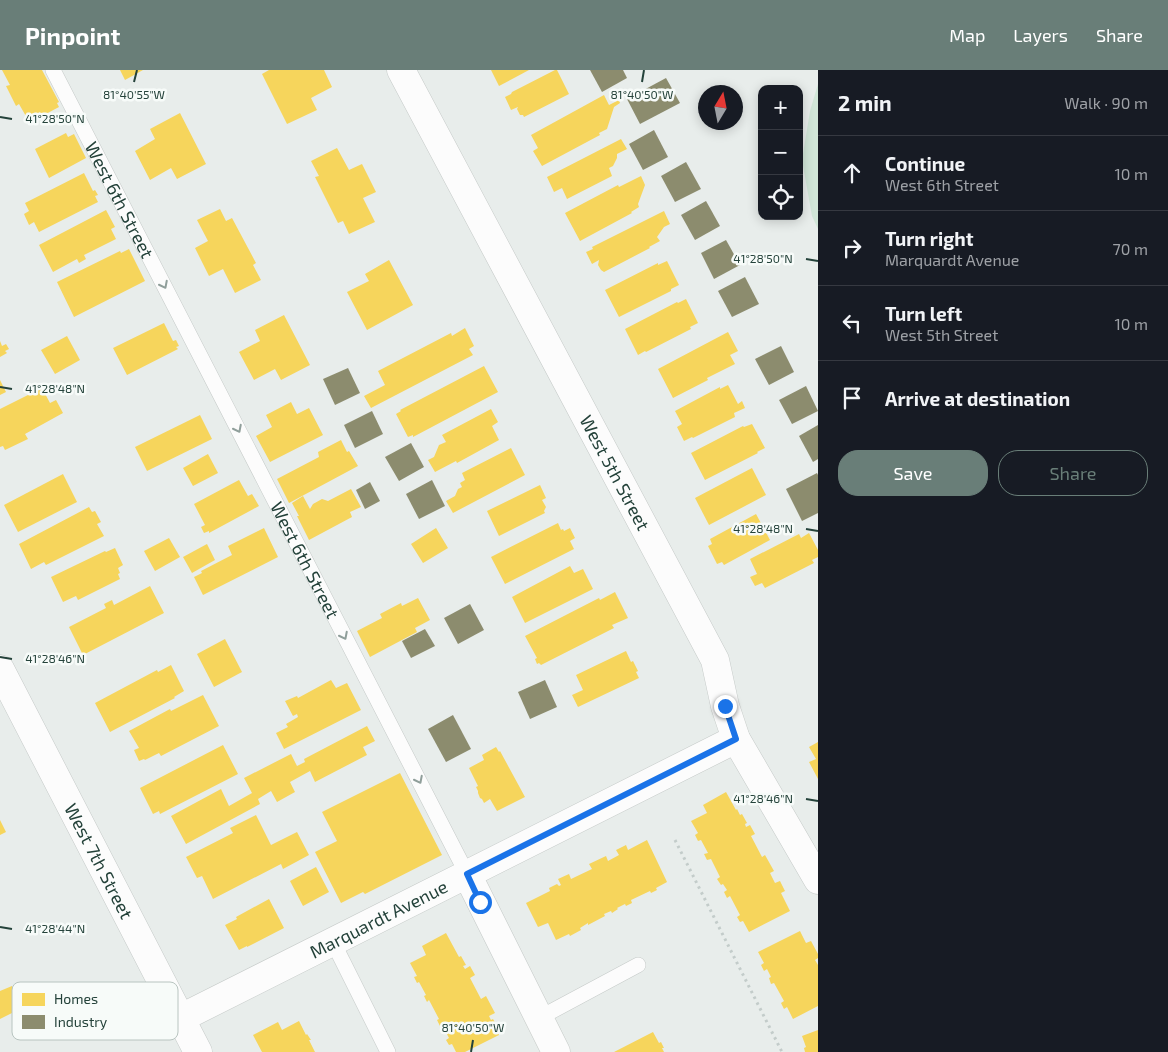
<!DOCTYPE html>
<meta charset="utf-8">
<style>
body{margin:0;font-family:"Exo 2",sans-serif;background:#20242c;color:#f1f3f6}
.controls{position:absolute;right:15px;top:15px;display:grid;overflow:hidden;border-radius:10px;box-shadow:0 2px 12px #0003}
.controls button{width:45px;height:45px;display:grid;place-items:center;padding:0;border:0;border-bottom:1px solid #363941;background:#171b24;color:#f1f3f6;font:25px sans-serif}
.compass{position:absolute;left:698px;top:15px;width:45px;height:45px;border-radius:50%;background:#171b24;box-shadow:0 2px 12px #0003;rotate:10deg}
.stop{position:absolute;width:15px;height:15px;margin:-11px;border:4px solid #1a73e8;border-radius:50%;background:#fff}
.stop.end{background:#1a73e8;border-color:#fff;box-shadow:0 1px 5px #0008}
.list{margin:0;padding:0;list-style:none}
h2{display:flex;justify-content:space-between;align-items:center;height:65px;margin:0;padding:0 20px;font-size:21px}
h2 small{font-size:16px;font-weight:400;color:#9ea1a6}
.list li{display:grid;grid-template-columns:32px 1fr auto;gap:15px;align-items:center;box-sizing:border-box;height:75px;padding:0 20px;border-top:1px solid #363941}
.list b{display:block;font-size:19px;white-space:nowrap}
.list p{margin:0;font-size:16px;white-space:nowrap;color:#9ea1a6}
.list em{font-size:16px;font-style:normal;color:#9ea1a6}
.actions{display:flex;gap:10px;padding:15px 20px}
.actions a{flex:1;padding:11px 0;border:1px solid #697e78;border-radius:20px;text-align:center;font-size:18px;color:#697e78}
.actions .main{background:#697e78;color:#fff}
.icon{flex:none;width:28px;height:28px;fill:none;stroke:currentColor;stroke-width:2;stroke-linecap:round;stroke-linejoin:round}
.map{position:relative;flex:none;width:818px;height:982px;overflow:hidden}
header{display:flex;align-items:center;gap:30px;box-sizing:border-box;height:70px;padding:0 25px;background:#697e78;color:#fff}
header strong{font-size:24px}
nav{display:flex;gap:28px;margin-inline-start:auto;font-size:18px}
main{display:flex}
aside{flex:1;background:#171b24}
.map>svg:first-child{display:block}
</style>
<header>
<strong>Pinpoint</strong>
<nav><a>Map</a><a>Layers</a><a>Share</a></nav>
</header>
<main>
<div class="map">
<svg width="818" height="982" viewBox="0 0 818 982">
<rect width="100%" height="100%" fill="#e8edeb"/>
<path fill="#d1e6d8" d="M818,14V159L812,146L802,90L810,41Z"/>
<g fill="#f6d55c">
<path d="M2,0H42L59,32L57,33L59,37L42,46L40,42L27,48L19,34L16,36L6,16L10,15Z"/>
<path d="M120,0H143L125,10Z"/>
<path d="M269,0H324L332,17L311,28L317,40L287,54L262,4Z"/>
<path d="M491,0H529L499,16Z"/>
<path d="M555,0H557L569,24L524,47L523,45H520L517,39L518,37L511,40L505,27L511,24L512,22Z"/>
<path d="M604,25L609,35L619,30L620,33L614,37L607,59L599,63L600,65L542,96L533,81L538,78L531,65Z"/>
<path d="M180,43L206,94L177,109L171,98L150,110L135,81L155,69L150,59Z"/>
<path d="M66,63L68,67L74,64L86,88L49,108L35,79Z"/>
<path d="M621,69L627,79L617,84V88L613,96L609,98L612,106L567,129L562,118L554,122L547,107Z"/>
<path d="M337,78L349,100L362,94L376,122L363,128L375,152L349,164L343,151L338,153L315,107L319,106L311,91Z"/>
<path d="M84,103L93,121L95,120L98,125L95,126L98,132L39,162L34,152L29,155L24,144L29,141L25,133Z"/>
<path d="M641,106L645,115L638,134L639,137L631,142L632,143L580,171L565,143L618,115L619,117Z"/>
<path d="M220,139L226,151L232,148L256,193L253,195L261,210L235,223L223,199L209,206L195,178L208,171L197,150Z"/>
<path d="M106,140L115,157L111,159L116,169L84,185L86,189L79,193L77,189L53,202L39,175Z"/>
<path d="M664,141L670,154L664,157L657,167L660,171L649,177L650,178L604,202L601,200L598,195L599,190L592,194L586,182L593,179L592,177Z"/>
<path d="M129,179L145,211L74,247L57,212L120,181L121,183Z"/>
<path d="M389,190L413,235L367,260L347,222L369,211L365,204Z"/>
<path d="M667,191L679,215L671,219V221L619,247L605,220L658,193V195Z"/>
<path d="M686,229L698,253L690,257L691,259L646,282L645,281L638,285L625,259L677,232L678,233Z"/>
<path d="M284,245L310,295L281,310L275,299L254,310L239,282L260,271L255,260Z"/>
<path d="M164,253L173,271L176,270L179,276L176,277L178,279L127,305L113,278Z"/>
<path d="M465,258L474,276L469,279L473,285L371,338L364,326L385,315L378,301L451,263L452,266Z"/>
<path d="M728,262L738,281L730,285L735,294L707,308L708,310L673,328L658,299Z"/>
<path d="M67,266L80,290L55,304L41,280Z"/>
<path d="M0,271L2,276L6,274L9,279L5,281L7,283L0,287Z"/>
<path d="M484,296L498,322L413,367V365L408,367L396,344L401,341L400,340Z"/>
<path d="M0,310L6,322L0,325Z"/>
<path d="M728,315L738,334L742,331L745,338L734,343L735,347L693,368L692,367L684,371L677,357L682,354L675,341L720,317V319Z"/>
<path d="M42,318L50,333L56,330L63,343L25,364L28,369L5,380L3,376L0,377V339Z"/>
<path d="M291,332L297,344L309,338L323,365L270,392L256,366L272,357L266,345Z"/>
<path d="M491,339L498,352L492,356L499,370L457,393L456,391L435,402L428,390L434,387L439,375L446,372L442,365Z"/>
<path d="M200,345L212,369L147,401L135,377Z"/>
<path d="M752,354L765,378L757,382L758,383L705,410L691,383L743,356L744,357Z"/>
<path d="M341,370L347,382L349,381L358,396L289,433L277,409L319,387L318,382Z"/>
<path d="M511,378L525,405L453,443L446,431L455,426L458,419L462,417L460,413L465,410L462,403Z"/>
<path d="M208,384L218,403L193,416L183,398Z"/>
<path d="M752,398L766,425L709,455L695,428Z"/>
<path d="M63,404L77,432L18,462L4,435Z"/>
<path d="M239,410L248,426L252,424L259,436L209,463V461L204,463L201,457L205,455L194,434Z"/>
<path d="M540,415L546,428L542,430L546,437L544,441L545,443L499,466L487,441Z"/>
<path d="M351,419L361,437L350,442L352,447L309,470L297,446H299L292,433L303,426L310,439L313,434L322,429L328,431Z"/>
<path d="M89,437L92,442L95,441L101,452L97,454L104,466L46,495L44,492L31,499L19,474Z"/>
<path d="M756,444L770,470L724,495L722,492L717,494L708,476L712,474L710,469Z"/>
<path d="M558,453L561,460L563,459L564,461L570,458L575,468L570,471L574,479L505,514L491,487Z"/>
<path d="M264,458L278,487L203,525L194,507L202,503L201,501L232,485L228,476Z"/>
<path d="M436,458L448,478L423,493L411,474Z"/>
<path d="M809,463L818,480V487L812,490L814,493L765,518L762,513L755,516L750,507L757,504L750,489L799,464L801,468Z"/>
<path d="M169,468L180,487L155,501L144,481Z"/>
<path d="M207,474L215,490L192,503L183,487Z"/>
<path d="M115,478L123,495L118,498L120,503L118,504L120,509L78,530L76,526L63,532L51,507L105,481L106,482Z"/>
<path d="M570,496L574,503L583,499L593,519L525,553L512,527Z"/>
<path d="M150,516L164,543L83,585L69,557L106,538L104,534L112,530L114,535Z"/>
<path d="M615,522L628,548L612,555L614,558L541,595L539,593L537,594L535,589L537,588L525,566L599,528L600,530Z"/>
<path d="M418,528L430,550L415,558L417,562L370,587L357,561L382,548L380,544L401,533L402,536Z"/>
<path d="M225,569L242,602L214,617L197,584Z"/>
<path d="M626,581L631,592L633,591L638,601L636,602L639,608L578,637L572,625L583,620L576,605Z"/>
<path d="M171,595L184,621L174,627L175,628L110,662L95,633L157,600L158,602Z"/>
<path d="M331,610L336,618L347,613L361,640L284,679L276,663L288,657L286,654L298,647L297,644L293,646L285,631L297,626L298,628Z"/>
<path d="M203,625L219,656L161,686L159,683L145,690L144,689L139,691L134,680L139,678L129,661L170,639L171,641Z"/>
<path d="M367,656L375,671L363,677L367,685L315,712L310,701L290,712L295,722L277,732L271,721L258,729L260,734L186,774L171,746L221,719L229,736L252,723L244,708L291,684L297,696L305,692L304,689Z"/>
<path d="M818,672V709L809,692L816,689L809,677Z"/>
<path d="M223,675L238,704L160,744L159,741L153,744L140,718Z"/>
<path d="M496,677L499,682L500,681L525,727L497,741L490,729L484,733L482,729L480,728L478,723V721L476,717L478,716L469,698L484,690L482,685Z"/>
<path d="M400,703L442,785L365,824L363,822L341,833L315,782L337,771L322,742Z"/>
<path d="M726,722L736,740L737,739L740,745L742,744L747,753L745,754L746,757L750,755L755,764L751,766L762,787L765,785L774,801L770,803L775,813L780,811L785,821L781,823L790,841L749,862L743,851L740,852L737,847L740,845L730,826L727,828L724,822L727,820L723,814L721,815L717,809L720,807L711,789L707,790L704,784L708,783L701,770L698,771L695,765L698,763L691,751L707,743L703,735Z"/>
<path d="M256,745L271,775L297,762L309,785L283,799L281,794L213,829L202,806L197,808L186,787L233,763L230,758Z"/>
<path d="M0,750L6,762L0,765Z"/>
<path d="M647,770L667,812L656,818L657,820L651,823L650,821L631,830L632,833L626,836L625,834L617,838L618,839L612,843L611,841L604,844L605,846L588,855V853L580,858L581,860L570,866L569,864L556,870L548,853L538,857L526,833L550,821L549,818L557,814L559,816L561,815L558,809L569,804L571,809L592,799L589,794L606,786L608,791L619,785L616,780L626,775L628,780Z"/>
<path d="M316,797L329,822L303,836L290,811Z"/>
<path d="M269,829L284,858L247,877V876L239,880L225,855L237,849L236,847Z"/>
<path d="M800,861L806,873L811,871L818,884V888L815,890L818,895V936L793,949L787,937L784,939L781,933L784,931L774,913L771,914L769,908L771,907L767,899L764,901L761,895L764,893L758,882Z"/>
<path d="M446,863L459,887L461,886L466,895L463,896L465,899L470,896L475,905L470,908L481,929L486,926L495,943L489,946L491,950L493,949L498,958L496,959L499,965L465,982H456L452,974L449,975L446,970L449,968L442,955L440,956L437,950L439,949L429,930L427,932L424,926L426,925L419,912L417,913L414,907L417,906L410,893L426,885L422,876Z"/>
<path d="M12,916L22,938L0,949V921Z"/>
<path d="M299,951L306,965L307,964L311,970H309L315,982H262L253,965L278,952L282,960Z"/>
<path d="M818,960V982H805L804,978L806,977L802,966Z"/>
<path d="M653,962L659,973L661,972L664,978H662L664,982H614Z"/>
</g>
<g fill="#8c8c6e">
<path d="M590,0H623L627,8L602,22Z"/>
<path d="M666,8L680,33L640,54L627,29Z"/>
<path d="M654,60L668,87L643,100L629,74Z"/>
<path d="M686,92L701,119L675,132L661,106Z"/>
<path d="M706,131L720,156L695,170L681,145Z"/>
<path d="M726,170L740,195L714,209L701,183Z"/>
<path d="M745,207L759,234L732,247L718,221Z"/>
<path d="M781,276L794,302L769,315L755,289Z"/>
<path d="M348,298L360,323L335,335L323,309Z"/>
<path d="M806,316L818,341L792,354L779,330Z"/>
<path d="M372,341L383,364L355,378L344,355Z"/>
<path d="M818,355V389L813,392L799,366Z"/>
<path d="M411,373L424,397L399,411L385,387Z"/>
<path d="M817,403L818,405V443L802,451L786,419Z"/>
<path d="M432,410L445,436L419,449L406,424Z"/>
<path d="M370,412L380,431L365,439L356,420Z"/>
<path d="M470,534L484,560L458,574L444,548Z"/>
<path d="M425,559L435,576L411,588L402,571Z"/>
<path d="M545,610L557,637L530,649L518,622Z"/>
<path d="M453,645L471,679L446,692L428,659Z"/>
</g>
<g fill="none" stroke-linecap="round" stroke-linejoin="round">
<g stroke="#c5cac8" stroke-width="16">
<g id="service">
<path id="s1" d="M53,0L467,804"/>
<path d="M333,872L388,982"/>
<path d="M539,948L638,895"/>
</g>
</g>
<g stroke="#c5cac8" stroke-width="29">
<g id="minor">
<path id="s2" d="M401,0L715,590L725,636L736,669L818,810"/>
<path d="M467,804L556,982"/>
<path id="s3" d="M181,948L736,669"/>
</g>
</g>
<g stroke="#c5cac8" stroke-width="29">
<g id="tertiary">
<path id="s4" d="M0,599L198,982"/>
</g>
</g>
<path stroke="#c3ccca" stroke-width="3" stroke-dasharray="2.5 4" stroke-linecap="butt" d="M675,770L782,982"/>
<use href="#service" stroke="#fcfcfc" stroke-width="15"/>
<use href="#minor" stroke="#fcfcfc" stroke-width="28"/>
<use href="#tertiary" stroke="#fcfcfc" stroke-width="28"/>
</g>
<defs><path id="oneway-chevron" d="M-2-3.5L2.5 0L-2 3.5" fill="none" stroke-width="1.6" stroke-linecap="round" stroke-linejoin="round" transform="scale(1.25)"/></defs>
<g stroke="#909f9b">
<use href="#oneway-chevron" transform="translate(164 215) rotate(63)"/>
<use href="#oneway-chevron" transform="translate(238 359) rotate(63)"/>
<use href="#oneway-chevron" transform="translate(344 566) rotate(63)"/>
<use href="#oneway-chevron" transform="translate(419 710) rotate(63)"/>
</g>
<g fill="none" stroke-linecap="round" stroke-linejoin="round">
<path stroke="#1a73e8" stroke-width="6" d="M480,832L467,804L736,669L725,636"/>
</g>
<path fill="none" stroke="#24423a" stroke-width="2" d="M134,12L137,0M642,12L644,0M0,47L12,49M806,189L818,191M0,317L12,319M806,459L818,461M0,587L12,589M806,729L818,731M0,857L12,859M471,982L473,970"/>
<g text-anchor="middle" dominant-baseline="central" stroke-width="5" stroke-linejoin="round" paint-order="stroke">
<g font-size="18" fill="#24423a" stroke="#f7fbf9">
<text stroke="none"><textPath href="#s1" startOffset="146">West 6th Street</textPath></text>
<text stroke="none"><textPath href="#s2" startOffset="456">West 5th Street</textPath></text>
<text stroke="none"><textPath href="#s1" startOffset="551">West 6th Street</textPath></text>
<text stroke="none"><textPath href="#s4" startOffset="216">West 7th Street</textPath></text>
<text stroke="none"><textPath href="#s3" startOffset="221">Marquardt Avenue</textPath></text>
</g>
</g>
<rect x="12" y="912" width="166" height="58" rx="8" fill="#f7fbf9" stroke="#b8c4c0" stroke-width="1"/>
<rect x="22" y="923" width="23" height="13" fill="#f6d55c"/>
<rect x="22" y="945" width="23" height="14" fill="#8c8c6e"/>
<g font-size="14" fill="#24423a">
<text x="54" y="934">Homes</text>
<text x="54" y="957">Industry</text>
</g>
<g font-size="12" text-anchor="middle" fill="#24423a" stroke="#f7fbf9" stroke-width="5" stroke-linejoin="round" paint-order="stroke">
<text x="134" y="29">81°40'55"W</text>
<text x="642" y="29">81°40'50"W</text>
<text x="55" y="53">41°28'50"N</text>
<text x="763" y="193">41°28'50"N</text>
<text x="55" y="323">41°28'48"N</text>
<text x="763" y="463">41°28'48"N</text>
<text x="55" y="593">41°28'46"N</text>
<text x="763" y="733">41°28'46"N</text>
<text x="55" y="863">41°28'44"N</text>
<text x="473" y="962">81°40'50"W</text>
</g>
</svg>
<div class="controls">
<button>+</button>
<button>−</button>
<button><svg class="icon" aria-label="locate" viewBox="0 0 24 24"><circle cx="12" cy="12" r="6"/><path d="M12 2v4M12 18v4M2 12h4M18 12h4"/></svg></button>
</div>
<svg class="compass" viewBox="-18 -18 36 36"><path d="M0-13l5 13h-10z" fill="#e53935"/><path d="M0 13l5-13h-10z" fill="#9ea1a6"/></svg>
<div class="stop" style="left:480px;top:832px"></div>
<div class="stop end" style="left:725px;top:636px"></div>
</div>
<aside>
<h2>2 min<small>Walk · 90 m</small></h2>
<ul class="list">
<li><svg class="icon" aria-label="ahead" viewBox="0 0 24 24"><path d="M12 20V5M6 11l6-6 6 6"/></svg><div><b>Continue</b><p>West 6th Street</p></div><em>10 m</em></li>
<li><svg class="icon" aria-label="right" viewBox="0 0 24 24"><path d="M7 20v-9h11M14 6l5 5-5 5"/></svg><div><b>Turn right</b><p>Marquardt Avenue</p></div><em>70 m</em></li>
<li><svg class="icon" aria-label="left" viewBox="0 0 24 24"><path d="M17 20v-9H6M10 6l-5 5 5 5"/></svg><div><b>Turn left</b><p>West 5th Street</p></div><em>10 m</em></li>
<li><svg class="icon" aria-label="arrive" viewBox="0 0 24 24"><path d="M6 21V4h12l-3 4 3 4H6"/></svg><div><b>Arrive at destination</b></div></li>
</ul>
<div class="actions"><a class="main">Save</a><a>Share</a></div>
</aside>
</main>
